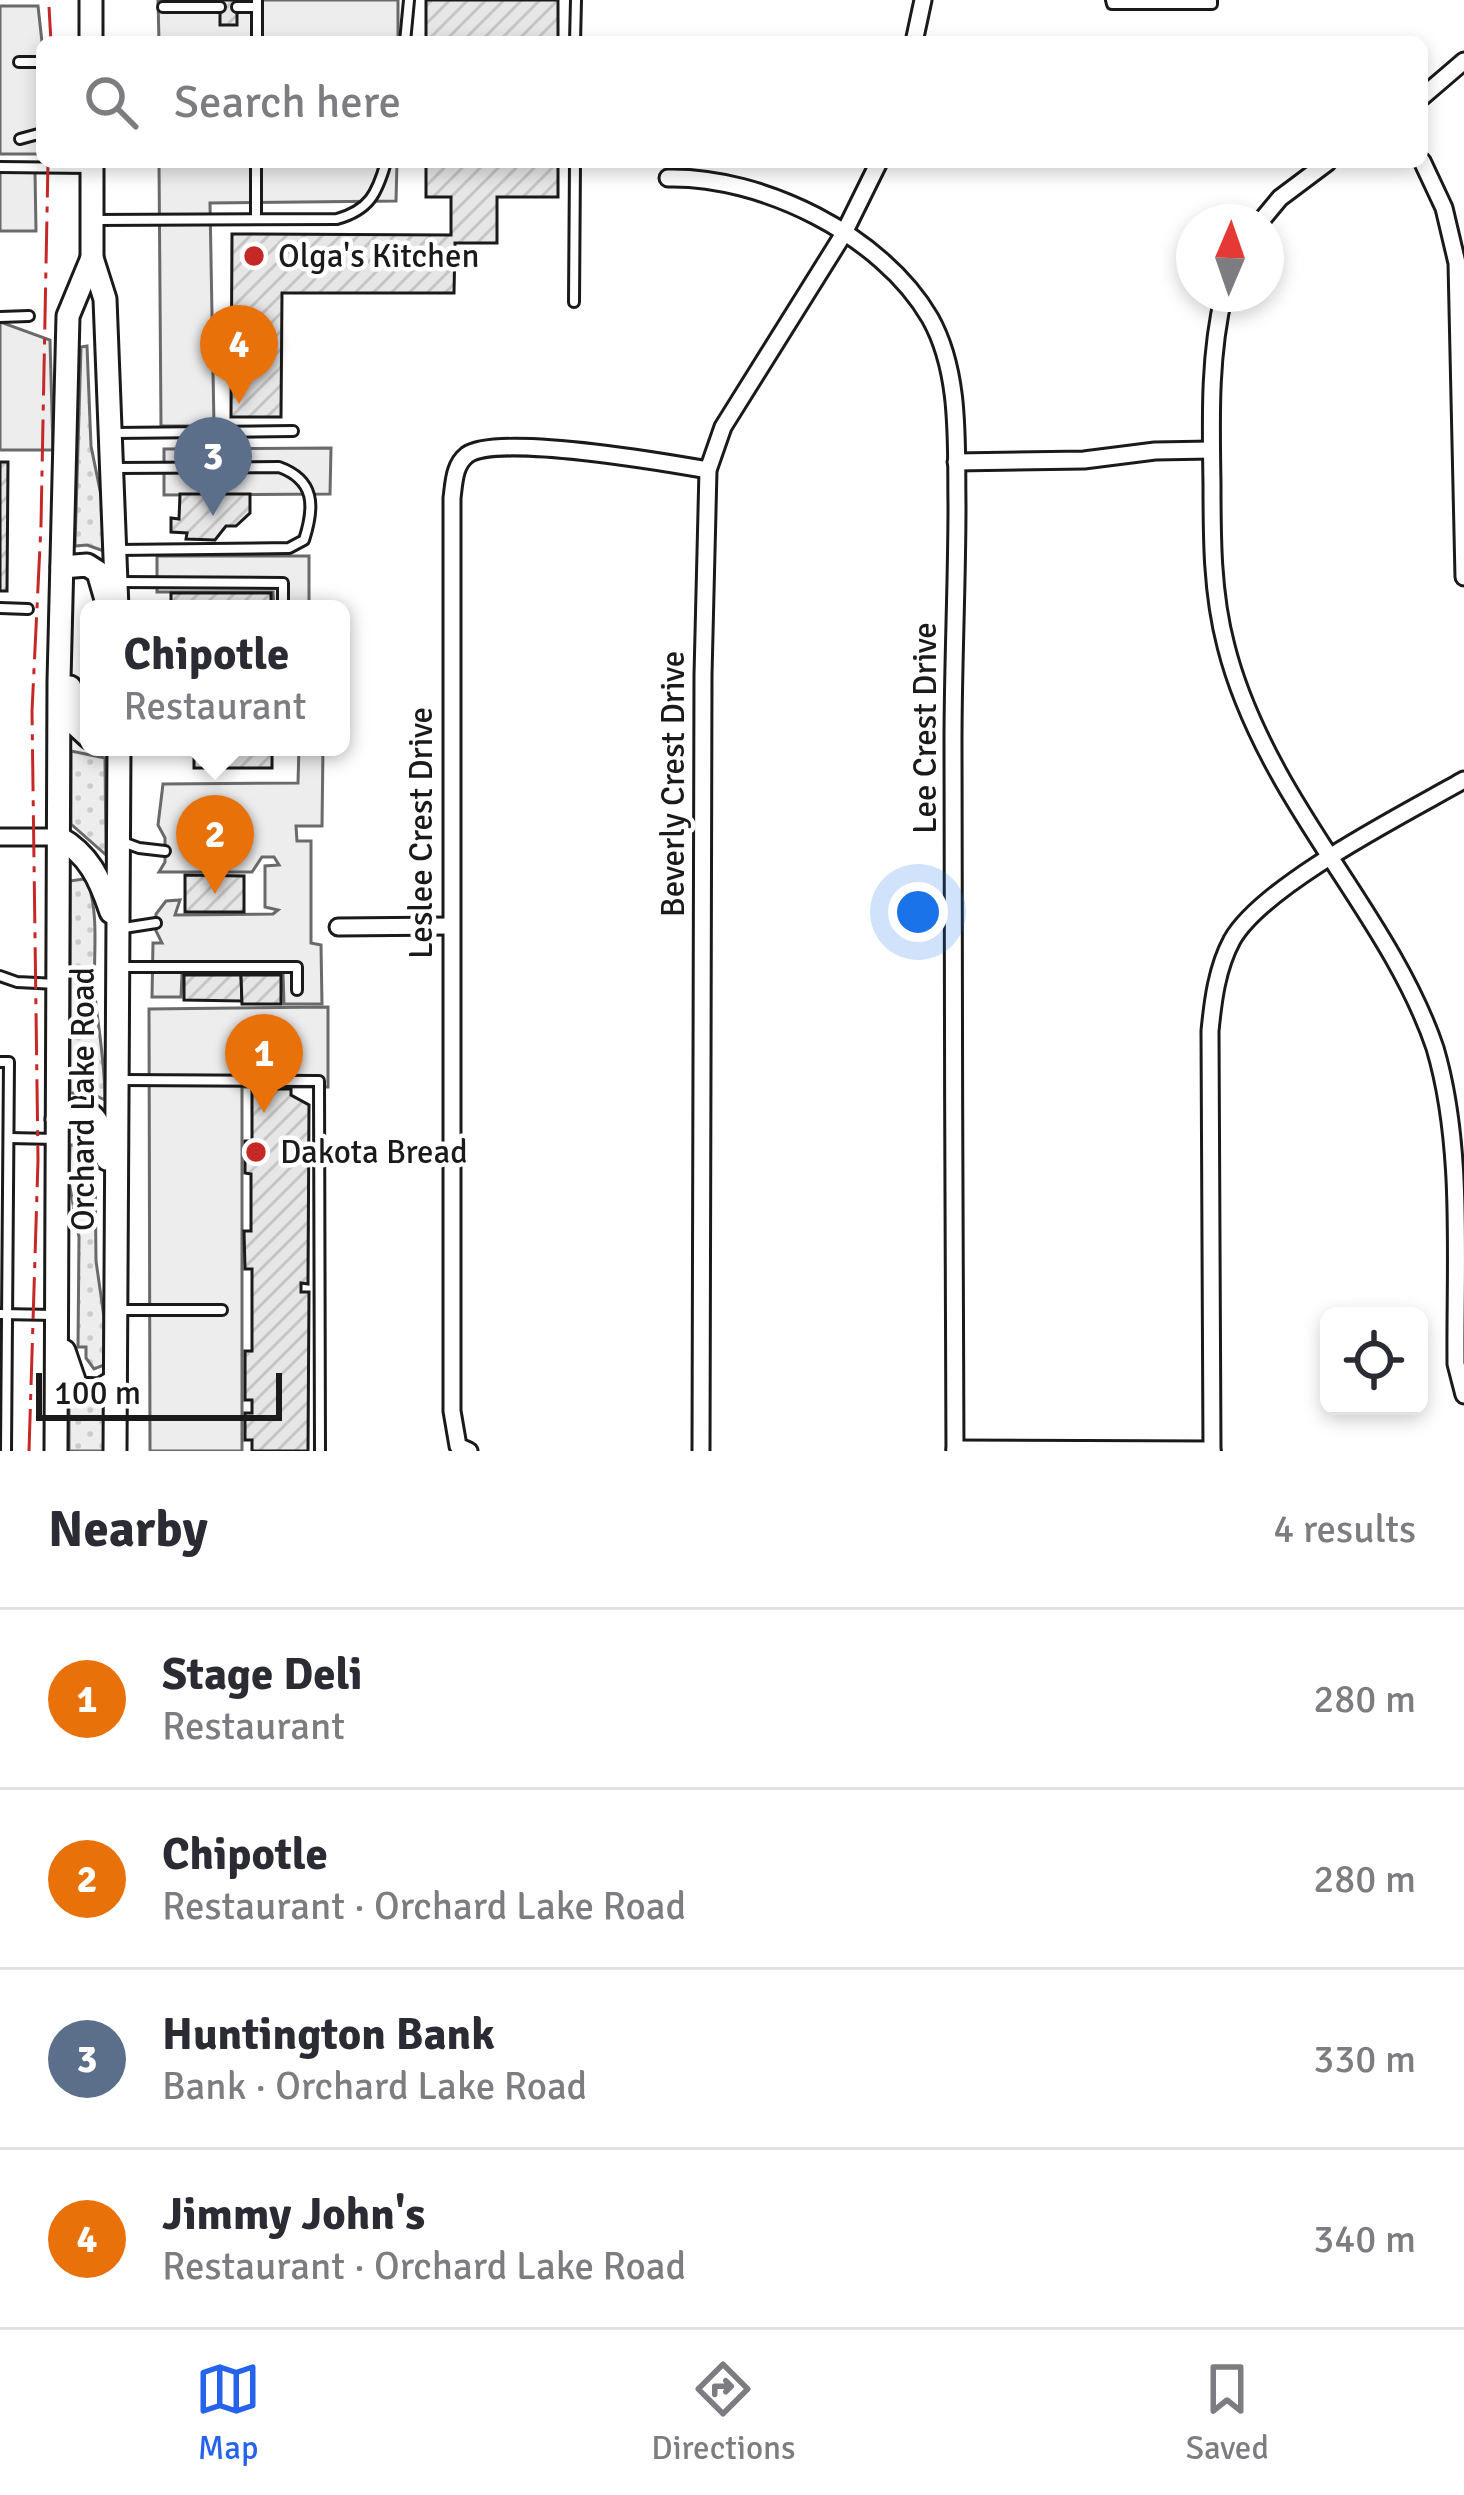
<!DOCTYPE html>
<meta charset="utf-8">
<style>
body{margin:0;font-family:Signika,sans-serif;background:#f2f2f3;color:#2b2b33}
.controls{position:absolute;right:36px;bottom:36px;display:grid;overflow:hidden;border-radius:18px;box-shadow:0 6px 18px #0003}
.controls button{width:108px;height:108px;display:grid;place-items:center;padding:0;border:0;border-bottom:3px solid #e1e1e2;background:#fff;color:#2b2b33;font:60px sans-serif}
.compass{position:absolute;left:1176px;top:204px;width:108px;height:108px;border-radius:50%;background:#fff;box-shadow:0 6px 18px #0003;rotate:2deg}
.scale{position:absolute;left:36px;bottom:30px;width:246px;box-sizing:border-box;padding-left:12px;border:6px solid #1a1a1a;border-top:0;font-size:33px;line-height:42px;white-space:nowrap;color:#1a1a1a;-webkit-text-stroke:9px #fff;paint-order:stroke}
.you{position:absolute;left:918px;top:912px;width:42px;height:42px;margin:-30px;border:9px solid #fff;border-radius:50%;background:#1a73e8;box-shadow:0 0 0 18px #1a73e833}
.badge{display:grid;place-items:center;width:78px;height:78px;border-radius:50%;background:#2563eb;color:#fff;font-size:39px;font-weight:700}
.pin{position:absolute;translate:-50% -99px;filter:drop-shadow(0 3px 6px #0008)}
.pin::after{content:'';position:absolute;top:63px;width:42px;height:36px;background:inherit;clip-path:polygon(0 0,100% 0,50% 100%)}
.popup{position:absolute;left:80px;top:600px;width:270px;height:156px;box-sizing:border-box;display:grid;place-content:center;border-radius:18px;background:#fff;filter:drop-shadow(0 3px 9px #0005);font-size:39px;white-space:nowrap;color:#7c7c81}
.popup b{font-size:45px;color:#2b2b33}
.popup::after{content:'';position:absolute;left:50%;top:100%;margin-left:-24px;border:24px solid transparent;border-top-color:#fff}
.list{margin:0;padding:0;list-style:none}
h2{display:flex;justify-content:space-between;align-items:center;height:156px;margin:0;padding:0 48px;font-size:51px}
h2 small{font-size:39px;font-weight:400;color:#7c7c81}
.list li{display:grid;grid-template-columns:78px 1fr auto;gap:36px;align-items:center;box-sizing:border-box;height:180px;padding:0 48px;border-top:3px solid #e1e1e2}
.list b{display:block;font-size:45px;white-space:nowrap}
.list p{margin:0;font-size:39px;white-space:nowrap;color:#7c7c81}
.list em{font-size:39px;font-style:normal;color:#7c7c81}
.icon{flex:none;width:66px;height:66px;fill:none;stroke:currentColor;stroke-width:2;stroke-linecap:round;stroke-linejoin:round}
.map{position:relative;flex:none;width:1464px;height:1451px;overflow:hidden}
.search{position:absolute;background:#fff;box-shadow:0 6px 18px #0003;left:36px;right:36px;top:36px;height:132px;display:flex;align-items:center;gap:30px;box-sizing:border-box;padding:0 42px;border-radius:18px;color:#7c7c81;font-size:45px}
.sheet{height:876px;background:#fff}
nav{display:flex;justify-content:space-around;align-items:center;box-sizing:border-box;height:168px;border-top:3px solid #e1e1e2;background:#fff;font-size:33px;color:#7c7c81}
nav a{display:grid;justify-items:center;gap:6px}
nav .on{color:#2563eb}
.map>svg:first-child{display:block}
</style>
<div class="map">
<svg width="1464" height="1451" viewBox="0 0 1464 1451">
<defs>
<pattern id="grass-dots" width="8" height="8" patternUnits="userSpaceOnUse" patternTransform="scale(3)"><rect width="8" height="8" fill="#ededed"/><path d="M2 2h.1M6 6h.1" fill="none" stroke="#cbcbcb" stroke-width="1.8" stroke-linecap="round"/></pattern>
<pattern id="building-hatch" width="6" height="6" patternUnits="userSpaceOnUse" patternTransform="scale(3)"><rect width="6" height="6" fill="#e6e6e6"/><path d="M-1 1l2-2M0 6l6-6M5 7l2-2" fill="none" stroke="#c5c5c5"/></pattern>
</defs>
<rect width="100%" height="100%" fill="#fff"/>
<g fill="url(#grass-dots)" stroke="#6a6a6a" stroke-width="3">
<path d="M87,346L91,446L103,505L104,551L87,545L75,546L81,347Z"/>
<path d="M71,751L105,758L106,855L71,824Z"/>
<path d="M83,879L88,882C101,923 91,963 96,1005C100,1038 105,1067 105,1100L90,1093H70V881Z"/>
<path d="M81,1131L88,1142L89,1154H95L96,1261L104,1317V1365L94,1369L86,1358V1347H78L79,1237L69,1182L70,1145H77Z"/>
<path d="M69,1398L104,1404V1451H69Z"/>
</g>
<g fill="#ededed" stroke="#6a6a6a" stroke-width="3">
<path d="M158,0H398V42H159Z"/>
<path d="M0,6H38L42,42V154H0Z"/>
<path d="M159,162H397L396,201L210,203L214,426H161Z"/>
<path d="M0,171H35L36,231H0Z"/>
<path d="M0,322L50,340L53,450H0Z"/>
<path d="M331,448L330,494L164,495V449Z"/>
<path d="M157,556H309V609H274L273,592H157Z"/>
<path d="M299,747H323L322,826H296L297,841H311V943L321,945L322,1004H284L283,974H182L181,997H152L153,943H162L156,931V914L166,901L180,900L175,915L273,914L278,910L265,907V866L279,865L274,857H262L252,872H159L165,862V838L158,825L163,784L298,783Z"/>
<path d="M328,1007V1087H242V1451H150L149,1009Z"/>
</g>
<g fill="url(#building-hatch)" stroke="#1a1a1a" stroke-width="3">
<rect x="220" y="0" width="17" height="25"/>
<rect x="426" y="0" width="132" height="42"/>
<path d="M426,162H558V197H497V243H455L454,293H282L281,417H231L232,234L451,235V197H426Z"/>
<path d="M0,462H8L7,591H0Z"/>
<path d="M180,494H250V513L236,526H226L215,540L186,539L187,533L171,532V518L179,519Z"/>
<rect x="171" y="593" width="100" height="16"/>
<rect x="194" y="747" width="78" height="21"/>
<path d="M185,875L244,876V912H185Z"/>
<path d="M184,975H241L242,1001L184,1000Z"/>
<path d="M241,975H281V1004H242Z"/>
<path d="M252,1089H291V1095L309,1105L308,1284L301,1283V1292H309L308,1451H252V1440H245V1413H252V1400H245V1351H252V1269H245L244,1231H251V1174L245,1173V1141H252Z"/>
</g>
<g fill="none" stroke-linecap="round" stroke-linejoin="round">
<g stroke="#1a1a1a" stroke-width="14">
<g id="lane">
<path d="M1111,0L1112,4H1212V0"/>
<path d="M163,7H220"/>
<path d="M237,7H257"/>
<path d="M257,42V0"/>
<path d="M405,42L409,0"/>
<path d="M575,42L576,0"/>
<path d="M19,62H42"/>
<path d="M20,139L42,133"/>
<path d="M0,167L90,168"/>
<path d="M256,219V162"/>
<path d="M93,220L337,219C369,210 377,194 386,162"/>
<path d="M574,302L575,162"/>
<path d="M0,317L29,316"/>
<path d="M115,433L293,431"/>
<path d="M115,468L279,467C315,480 315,506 304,540L289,548L116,550"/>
<path d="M119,582L283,583V609"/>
<path d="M0,608L28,609"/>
<path d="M120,841L139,848L165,851"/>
<path d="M124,928L156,923"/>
<path d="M124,967H297V990"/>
<path d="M0,976L17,982L57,984"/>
<path d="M0,1062H9L6,1451"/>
<path d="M121,1080L319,1081L320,1451"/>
<path d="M9,1138L56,1139"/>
<path d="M121,1310H222"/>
<path d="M0,1314L55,1315"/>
</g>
</g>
<g stroke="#1a1a1a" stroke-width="21">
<g id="street">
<path d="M914,42L923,0"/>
<path d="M1422,97L1464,61"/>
<path d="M1422,161L1444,208L1457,263L1464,577"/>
<path d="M668,178C762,176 882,235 930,318C961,373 956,444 957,505C957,584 953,663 953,742C953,978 954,1215 955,1451"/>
<path d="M1260,222L1280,198L1328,162"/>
<path d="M1224,294C1209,356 1211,420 1212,484C1212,538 1212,593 1226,646C1237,690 1256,732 1278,772C1327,862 1402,950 1435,1048C1464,1146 1455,1261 1456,1364L1464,1395"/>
<path d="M956,462L1084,460L1155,451L1211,450"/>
<path d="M0,837H58"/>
<path d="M338,927L450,926"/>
<path d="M955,1449L1212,1450"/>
<path d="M469,1451L458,1446L452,1411V498C454,483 454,465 467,455C497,433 668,463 708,470"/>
<path d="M701,1451L703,675L708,470L723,427L843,235L879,162"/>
<path d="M1212,1451L1210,1031C1213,1000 1217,968 1232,940C1263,885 1406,813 1464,780"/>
</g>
</g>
<g stroke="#1a1a1a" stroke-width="27">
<g id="secondary">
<path d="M91,0V42"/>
<path d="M92,162V258L105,299L117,609"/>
<path d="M62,567L87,565L98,572L107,603"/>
<path d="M70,687L75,724L89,737"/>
<path d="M58,837C89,854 100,879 111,912"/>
<path d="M57,1119L78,1109C103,1114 102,1138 107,1159"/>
<path d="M64,1351L77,1389L100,1390L115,1381"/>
<path d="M56,1451L59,681L68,316L92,258"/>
<path d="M115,1451L119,747"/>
</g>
</g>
<use href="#lane" stroke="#fff" stroke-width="8"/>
<use href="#street" stroke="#fff" stroke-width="15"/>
<use href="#secondary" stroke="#fff" stroke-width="21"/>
<g stroke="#c62828" stroke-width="3" stroke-dasharray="42 9 6 9" stroke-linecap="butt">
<path d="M49,7L51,42"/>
<path d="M29,1451L38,1160L32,711L41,525L48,162"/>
</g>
</g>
<g fill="#c62828" stroke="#fff" stroke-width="4.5">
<circle cx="254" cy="256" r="12"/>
<circle cx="256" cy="1152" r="12"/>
</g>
<g text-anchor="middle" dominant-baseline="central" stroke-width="9" stroke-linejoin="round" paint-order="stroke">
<g font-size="33" fill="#1a1a1a" stroke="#fff" text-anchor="start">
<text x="278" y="256">Olga's Kitchen</text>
<text x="280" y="1152">Dakota Bread</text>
</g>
<g font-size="33" fill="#1a1a1a" stroke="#fff">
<text transform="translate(925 728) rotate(-90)">Lee Crest Drive</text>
<text transform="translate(673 784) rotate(-90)">Beverly Crest Drive</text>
<text transform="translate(421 833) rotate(-90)">Leslee Crest Drive</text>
<text transform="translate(83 1099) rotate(-90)">Orchard Lake Road</text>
</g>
</g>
</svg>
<div class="controls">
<button><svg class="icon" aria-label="locate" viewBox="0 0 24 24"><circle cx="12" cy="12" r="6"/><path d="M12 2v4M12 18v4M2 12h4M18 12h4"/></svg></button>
</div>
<svg class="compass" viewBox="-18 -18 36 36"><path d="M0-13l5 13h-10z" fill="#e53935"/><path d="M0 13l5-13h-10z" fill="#7c7c81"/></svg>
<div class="scale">100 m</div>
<div class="you"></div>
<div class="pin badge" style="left:264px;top:1113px;background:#e8710a">1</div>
<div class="pin badge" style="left:215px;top:894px;background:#e8710a">2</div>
<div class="popup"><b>Chipotle</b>Restaurant</div>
<div class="pin badge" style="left:213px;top:516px;background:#5c6f8a">3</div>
<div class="pin badge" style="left:239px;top:404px;background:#e8710a">4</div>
<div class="search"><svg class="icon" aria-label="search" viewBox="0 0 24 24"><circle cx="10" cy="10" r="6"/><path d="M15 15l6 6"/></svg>Search here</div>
</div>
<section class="sheet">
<h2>Nearby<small>4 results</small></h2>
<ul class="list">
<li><span class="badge" style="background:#e8710a">1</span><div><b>Stage Deli</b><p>Restaurant</p></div><em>280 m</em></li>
<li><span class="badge" style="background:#e8710a">2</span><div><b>Chipotle</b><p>Restaurant · Orchard Lake Road</p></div><em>280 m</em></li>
<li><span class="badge" style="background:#5c6f8a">3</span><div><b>Huntington Bank</b><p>Bank · Orchard Lake Road</p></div><em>330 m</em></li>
<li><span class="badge" style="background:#e8710a">4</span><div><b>Jimmy John's</b><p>Restaurant · Orchard Lake Road</p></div><em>340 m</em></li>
</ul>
</section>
<nav>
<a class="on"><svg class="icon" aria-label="map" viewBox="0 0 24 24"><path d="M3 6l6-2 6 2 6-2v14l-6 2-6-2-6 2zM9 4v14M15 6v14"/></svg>Map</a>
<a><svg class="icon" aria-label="directions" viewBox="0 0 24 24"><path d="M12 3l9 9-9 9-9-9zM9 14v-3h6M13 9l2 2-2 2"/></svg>Directions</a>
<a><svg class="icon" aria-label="saved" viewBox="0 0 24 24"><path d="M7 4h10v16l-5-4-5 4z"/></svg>Saved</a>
</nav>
